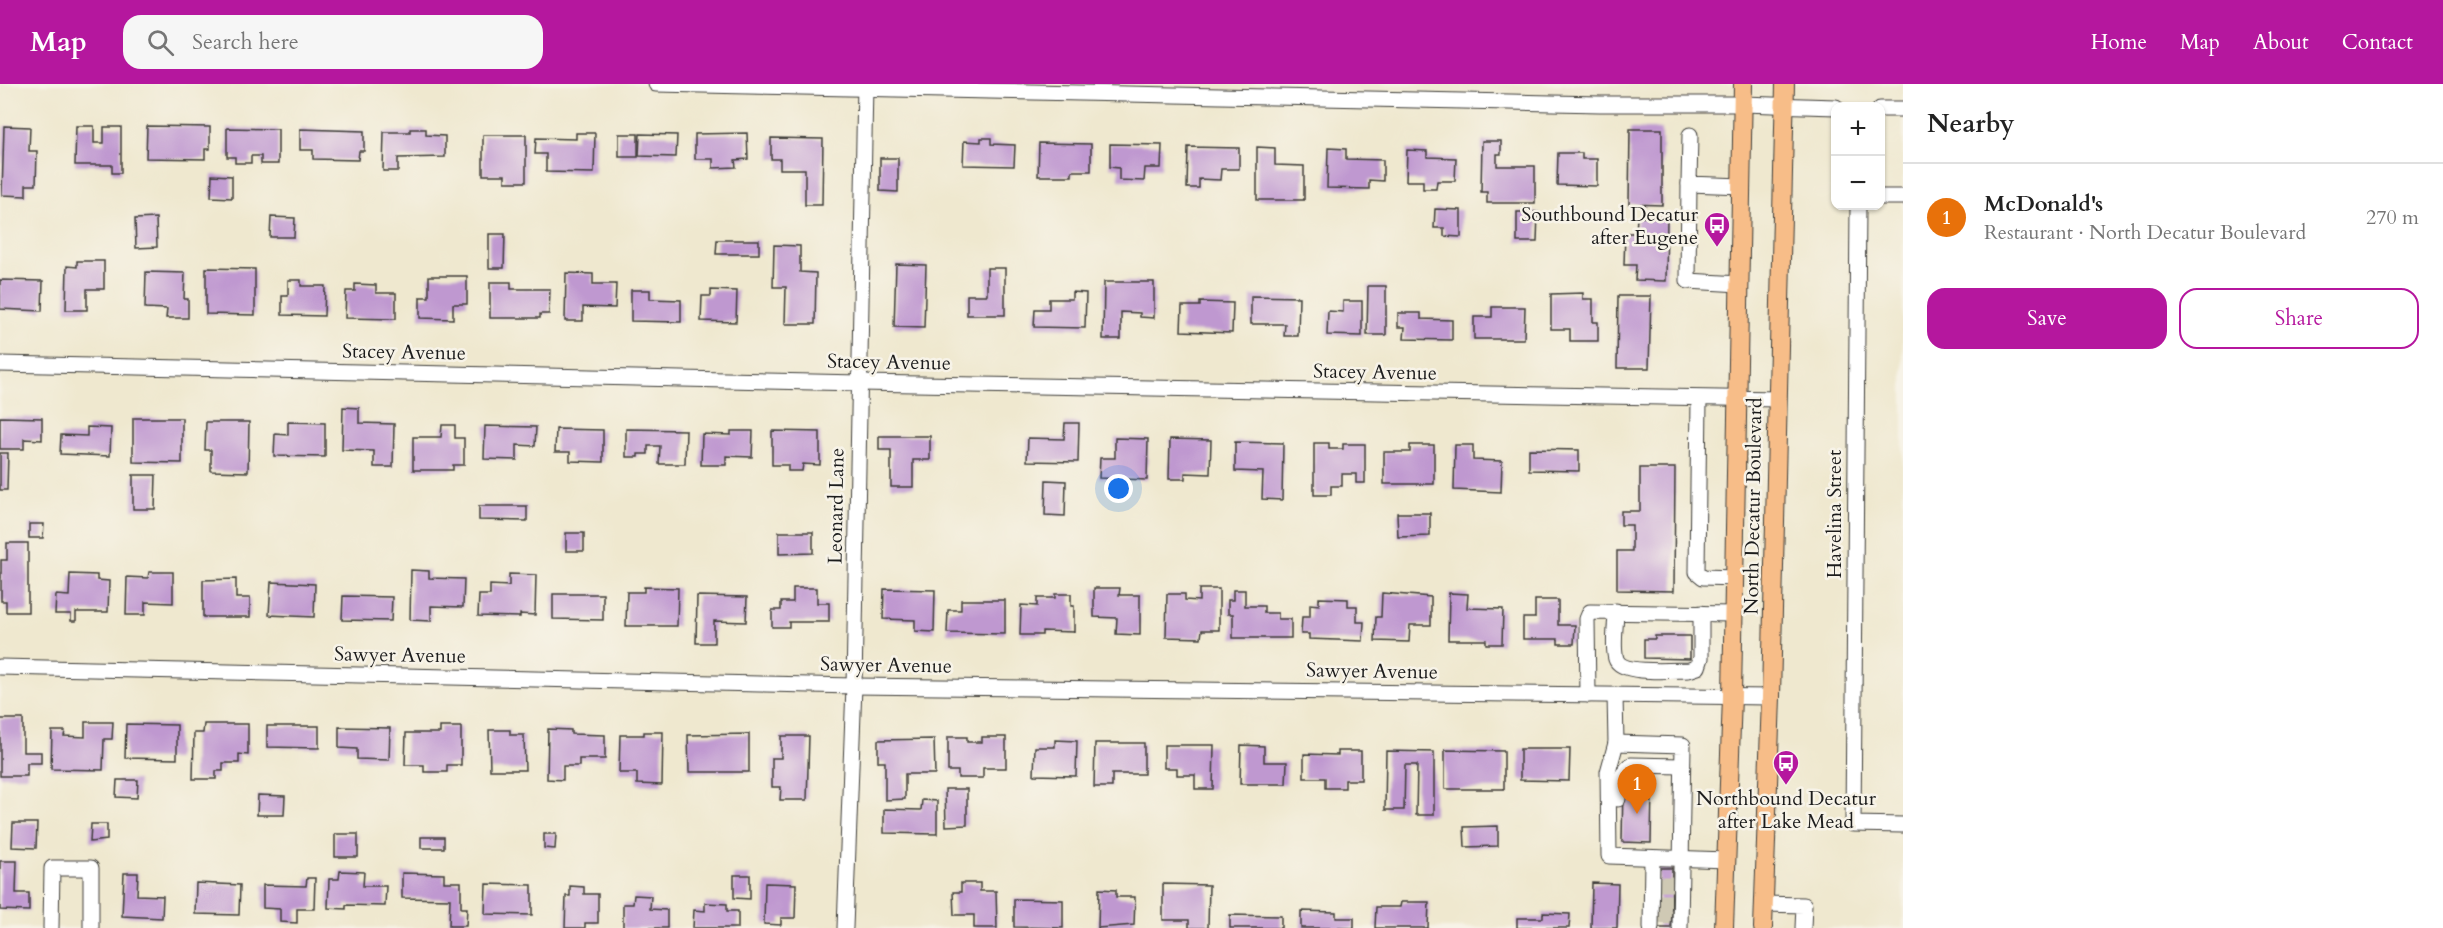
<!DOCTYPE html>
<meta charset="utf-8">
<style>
body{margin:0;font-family:Cardo,serif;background:#f6f6f6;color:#222}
.controls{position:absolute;right:18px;top:18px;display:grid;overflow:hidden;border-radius:12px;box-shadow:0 2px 4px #0004}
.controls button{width:54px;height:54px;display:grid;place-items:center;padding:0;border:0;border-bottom:2px solid #e0e0e0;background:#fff;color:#222;font:30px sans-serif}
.you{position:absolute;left:1119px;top:405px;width:21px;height:21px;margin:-15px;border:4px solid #fff;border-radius:50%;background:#1a73e8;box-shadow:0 0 0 9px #1a73e833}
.badge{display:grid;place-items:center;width:39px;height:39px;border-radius:50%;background:#b5179e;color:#fff;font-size:20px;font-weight:700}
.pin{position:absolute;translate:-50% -50px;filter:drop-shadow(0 2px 3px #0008)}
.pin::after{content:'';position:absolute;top:32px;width:21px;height:18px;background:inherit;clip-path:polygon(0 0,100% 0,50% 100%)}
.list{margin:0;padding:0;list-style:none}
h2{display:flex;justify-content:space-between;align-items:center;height:78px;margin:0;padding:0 24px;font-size:26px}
h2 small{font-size:20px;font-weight:400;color:#767676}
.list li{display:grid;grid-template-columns:39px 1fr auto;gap:18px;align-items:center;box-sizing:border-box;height:108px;padding:0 24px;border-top:2px solid #e0e0e0}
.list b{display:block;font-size:22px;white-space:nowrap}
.list p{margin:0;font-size:20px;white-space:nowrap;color:#767676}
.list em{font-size:20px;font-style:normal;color:#767676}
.actions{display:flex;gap:12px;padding:18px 24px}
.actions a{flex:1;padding:14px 0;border:2px solid #b5179e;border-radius:18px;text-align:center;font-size:21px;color:#b5179e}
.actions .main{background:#b5179e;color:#fff}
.icon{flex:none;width:33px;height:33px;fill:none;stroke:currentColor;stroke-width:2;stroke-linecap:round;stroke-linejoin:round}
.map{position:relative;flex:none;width:1903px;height:844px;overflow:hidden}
header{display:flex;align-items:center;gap:36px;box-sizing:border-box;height:84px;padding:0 30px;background:#b5179e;color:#fff}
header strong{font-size:28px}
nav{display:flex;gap:33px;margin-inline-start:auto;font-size:21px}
.search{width:420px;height:54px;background:#f6f6f6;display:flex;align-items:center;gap:15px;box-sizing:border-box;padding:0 21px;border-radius:18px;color:#767676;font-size:22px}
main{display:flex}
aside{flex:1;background:#fff}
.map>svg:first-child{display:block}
</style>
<header>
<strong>Map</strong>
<div class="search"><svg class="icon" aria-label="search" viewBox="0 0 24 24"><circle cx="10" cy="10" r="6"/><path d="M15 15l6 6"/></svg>Search here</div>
<nav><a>Home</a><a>Map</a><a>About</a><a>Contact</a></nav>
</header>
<main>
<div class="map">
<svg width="1903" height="844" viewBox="0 0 1903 844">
<rect width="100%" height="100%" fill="#f7f3e8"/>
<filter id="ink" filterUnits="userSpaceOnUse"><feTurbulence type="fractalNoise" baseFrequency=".0167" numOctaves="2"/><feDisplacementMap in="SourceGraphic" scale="12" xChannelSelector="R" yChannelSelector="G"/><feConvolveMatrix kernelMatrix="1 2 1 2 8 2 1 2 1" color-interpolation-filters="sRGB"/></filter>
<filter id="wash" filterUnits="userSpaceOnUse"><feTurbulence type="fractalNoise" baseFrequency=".008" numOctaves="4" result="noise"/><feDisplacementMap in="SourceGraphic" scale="24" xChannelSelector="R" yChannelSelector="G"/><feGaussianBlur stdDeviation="1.35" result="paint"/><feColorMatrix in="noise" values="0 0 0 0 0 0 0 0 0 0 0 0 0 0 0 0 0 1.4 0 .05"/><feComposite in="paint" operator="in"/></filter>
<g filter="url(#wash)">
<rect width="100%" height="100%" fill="#efe8cf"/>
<g id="blocks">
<g fill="#bf98d0">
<path d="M4,42L30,43L29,67H37L36,101H26V112L2,111Z"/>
<path d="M76,42H94V59H104V43H121V89H112V81H75Z"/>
<path d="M147,42L210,43V65H205V75L146,74Z"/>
<path d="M227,44L278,45V80H261V72H251V79H235V73H227Z"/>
<path d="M300,45L364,47V67H359L358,76L313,75V66H300Z"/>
<path d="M410,45H426V51L445,52V73L398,74V87H383L384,48H410Z"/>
<path d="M1630,45H1662V121L1629,120Z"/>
<path d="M576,49H595L594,89L546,88V70H535L536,54L576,55Z"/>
<path d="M747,49L748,75L735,76L736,83L713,84V75H695V50Z"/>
<rect x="619" y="50" width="19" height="23"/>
<path d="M640,50L677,51L676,73L639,72Z"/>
<path d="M483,51H526V98H505V91H483Z"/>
<path d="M771,54L823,55L822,121H805V85H780V75H771Z"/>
<path d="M981,54H991V60L1015,61L1014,82L963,81L964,57L981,58Z"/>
<path d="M1482,57H1501V70H1497V82H1535V119H1487V108H1481Z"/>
<path d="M1039,59L1091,60V87H1072V92H1038Z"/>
<path d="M1110,60L1162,61L1161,84H1145L1144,97L1119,96V84L1110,83Z"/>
<path d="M1188,63L1239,64V85H1221L1220,96L1199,95V104H1187Z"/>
<path d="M1257,63L1275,64V81L1304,82V116H1257Z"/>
<path d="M1328,64L1346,65V75L1383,76V97L1369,96V105L1327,104Z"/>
<path d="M1407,66L1427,67V73L1456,74L1455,97H1437L1436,105H1423V97H1406Z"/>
<path d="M1558,69H1582V75H1597V102L1557,101Z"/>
<path d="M880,74H898V108L880,107Z"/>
<path d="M212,91L232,92V114L211,113Z"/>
<path d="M1435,125L1461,126V153L1444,152V144H1434Z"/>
<path d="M1517,128H1538L1537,158H1517Z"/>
<path d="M271,133L295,134L294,153H270Z"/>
<path d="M1637,133L1667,134L1666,197L1635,196L1636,181H1624L1625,149H1636Z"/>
<path d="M156,134L157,163L136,164L135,135Z"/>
<path d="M489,150H505L504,184H489Z"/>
<path d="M717,156H759V170H716Z"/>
<path d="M774,161L800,162V188L816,189L815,240H785L786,203H773Z"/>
<path d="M77,177H104V205H87V226H66L67,182L77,183Z"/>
<path d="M896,180L926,181L924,244L894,243Z"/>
<path d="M206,184L255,185V231L206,230Z"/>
<path d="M987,184H1005V231H967V211H987Z"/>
<path d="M146,188L185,189L184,215H188V234H166L167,225L145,224Z"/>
<path d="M566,189L593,190V200H616L615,224L583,223V237H565Z"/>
<path d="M429,192H467V220H453V235L420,234V213H429Z"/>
<path d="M0,196L43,197L42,227L0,225Z"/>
<path d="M288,196H301V202H325L324,232L282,231V212H288Z"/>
<path d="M490,198H511V205H550L549,230H540V234H490Z"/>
<path d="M1104,198H1154V234L1140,233V229L1121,228V255H1103Z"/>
<path d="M355,200L376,201V209H396V235L345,234L346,207H355Z"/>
<path d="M1368,202H1386V251H1367Z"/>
<path d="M631,206H650V215L681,216V238L631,237Z"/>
<path d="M711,206L737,207L736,238L701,237L702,212H711Z"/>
<path d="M1072,208L1086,209L1085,244L1034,243L1035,225H1049V215H1072Z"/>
<path d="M1583,209V215H1593V238H1598V257H1570V245H1551V210Z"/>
<path d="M1251,212L1299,213L1298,252H1284L1285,240H1251Z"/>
<path d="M1618,212H1651L1649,284H1617Z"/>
<path d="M1343,217H1362V252L1327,251L1328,227L1343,228Z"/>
<path d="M1200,218L1233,219L1232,249L1181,247L1182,222H1200Z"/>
<path d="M1492,223H1525L1524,255H1474V233H1492Z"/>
<path d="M1398,229H1421V235L1452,236V256L1404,255L1405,243H1398Z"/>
<path d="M343,323L359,324V339L394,340L393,383H374V367L342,366Z"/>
<path d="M0,333L42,334V356L24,355V365H0Z"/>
<path d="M133,334H182V379L133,378Z"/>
<path d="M206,338H249L248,388L211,387V366H205Z"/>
<path d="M288,338L325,339V373L274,372L275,350L288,351Z"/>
<path d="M1065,339H1079L1078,378L1027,377L1028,354L1064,355Z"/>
<path d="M442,341H455V354H464V381H453V386H413V353H441Z"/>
<path d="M485,342L536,343L535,362L517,361V376L484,375Z"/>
<path d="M87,343L111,344L110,372L60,370L61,351L87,352Z"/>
<path d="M556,345L603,346V378L570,377V368H555Z"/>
<path d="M626,345L686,346L685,380H659L660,362H648V370H638V373H626Z"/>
<path d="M731,347H753L752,373L726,372V381H701L702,350L731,351Z"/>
<path d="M772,347L820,348V381L803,380L802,387H788V381H772Z"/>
<path d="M879,352H930V376H913V403H891V366H879Z"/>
<path d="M1115,354L1148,355L1147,396L1099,394L1100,374H1115Z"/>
<path d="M1170,355L1211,356L1210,390L1185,389V395H1169Z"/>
<path d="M1235,358L1283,359L1282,416L1262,415L1263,388L1235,387Z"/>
<path d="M1314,359H1329V365H1343V360H1365V399H1356V390H1342V402H1331V411H1314Z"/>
<path d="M1410,361H1434V400H1384V368H1410Z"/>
<path d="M1455,361H1473V376L1502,377L1501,408L1454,406Z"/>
<path d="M1529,365L1579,366V387L1529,386Z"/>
<path d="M0,369H8L7,406H0Z"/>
<path d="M1640,384H1675L1674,507L1617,506V467H1632V441H1621V427H1640Z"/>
<path d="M133,391H156L155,425H133Z"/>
<path d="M1046,396L1066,397L1065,432L1045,431Z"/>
<path d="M479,422H527V437L479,436Z"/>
<path d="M1397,429H1430V452L1398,453Z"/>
<path d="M29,440H44L43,454H29Z"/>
<path d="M779,448H813V469L779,470Z"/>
<rect x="566" y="449" width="18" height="18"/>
<path d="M7,459H28V528H6V517H1V476H7Z"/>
<path d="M411,486L429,487V494L464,495L463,523L431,522V537L410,536Z"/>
<path d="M149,488H173V519L145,518V531H126L127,493L148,494Z"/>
<path d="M70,490L97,491V496L109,497L108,528H76V537H71V530H55L56,511L69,512Z"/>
<path d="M509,490L536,491L535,531L520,530V533L478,532L479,511H490V501L509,502Z"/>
<path d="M236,495V514H250V533H203V496Z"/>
<path d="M271,498L315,500L314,533L269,531Z"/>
<path d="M644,503L678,504L677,542H626L627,508H644Z"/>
<path d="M793,504H817V519H829V538H789V543H772V526H781V518H793Z"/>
<path d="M1094,504H1120L1119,511H1140V551L1116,550L1117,534L1094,533Z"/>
<path d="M884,505L935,506L934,548L915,547V536L883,535Z"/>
<path d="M1199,505H1219V546H1202L1201,554L1166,553L1167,510H1185V516L1199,517Z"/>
<path d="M1233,506H1245V522H1264V529H1278V535H1291V554H1233V530H1228V516H1233Z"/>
<path d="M1382,509L1431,513V541H1410L1409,558L1375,557L1376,533H1381Z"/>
<path d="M1449,509L1468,510L1467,524L1503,525L1502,560H1486V556H1448Z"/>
<path d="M553,510H603V536L553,535Z"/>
<path d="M1055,510H1071V522H1074V548L1042,547V551H1020L1021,521L1037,522V514H1055Z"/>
<path d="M343,512L392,513L391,537L342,536Z"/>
<path d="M697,512L747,513L746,538L714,537V559H696Z"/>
<path d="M1319,514L1348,515V522H1357V538H1364L1363,557L1309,555V550H1301L1302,533H1310V520L1319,521Z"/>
<path d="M961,516H1005V550L947,549L948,526H961Z"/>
<path d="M1535,516H1558V541H1575L1574,560H1558V555H1523V534H1535Z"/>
<path d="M1655,552H1690V575L1644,574V555H1655Z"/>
<path d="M0,635H23V668H41V679H27V692H0Z"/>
<path d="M85,638H113L112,655H104L103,686L51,685L52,647H65L64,652L85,653Z"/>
<path d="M126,640L177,641V675L125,674Z"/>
<path d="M204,640H248V671L239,670V679H223V687H216V695H193L194,649H203Z"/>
<path d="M267,642H319V664L267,663Z"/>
<path d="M339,643L390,644L389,676L357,675V665L339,664Z"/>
<path d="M440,643H461V681H447V688H424V681H405L406,649H440Z"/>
<path d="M548,645L571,646V650L605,651V675H579V682H563V696L547,695Z"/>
<path d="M489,646H510V651H524L525,686H490Z"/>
<path d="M644,648H663L662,701L637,700V689H619L620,651H644Z"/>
<path d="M749,650V688H689L688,651Z"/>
<path d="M781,652H809L807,716H780L781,703H772V674H781Z"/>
<path d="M948,653H967V658H982V653H1006V684H983V694H958V687H948Z"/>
<path d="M934,655L935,690H905V715L885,716V678H878V656Z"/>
<path d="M1055,656L1077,657L1076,692L1034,691L1035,663H1055Z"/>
<path d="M1095,659H1144V690H1112V703H1094Z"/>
<path d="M1164,661H1214L1213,705H1195V691H1177V684H1164Z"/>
<path d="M1241,661L1264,662V678H1287L1286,700H1240Z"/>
<path d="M1520,665H1570L1569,697L1520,696Z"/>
<path d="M1445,666L1504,667V705H1445Z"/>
<path d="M1338,667H1361V696H1345V704H1325V694H1304V670L1338,671Z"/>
<path d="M1386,667L1434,668V731H1416L1417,681H1405L1404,726H1385Z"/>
<path d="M117,696H138L137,714L116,713Z"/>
<path d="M1623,701H1652L1651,759L1622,758Z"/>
<path d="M945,705H967V741L946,742Z"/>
<path d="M258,711L285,712L284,731H257Z"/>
<path d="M922,716L937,717V750L884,749V725L921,726Z"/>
<path d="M13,739H37L36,764L12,763Z"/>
<path d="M91,740H107V756L90,758Z"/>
<path d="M1498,742V762L1465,763L1464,743Z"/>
<rect x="335" y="750" width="23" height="23"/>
<path d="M544,750H556L555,765L544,764Z"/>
<rect x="421" y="753" width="23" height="11"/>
<path d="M0,777H17L16,809H29V827L0,826Z"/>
<path d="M1659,784H1672L1671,844H1658Z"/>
<path d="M340,787L364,788L363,802H386L385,822L346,821V825L328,824L329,795H339Z"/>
<path d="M124,789H138L137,811L163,812L162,834L122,832Z"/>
<path d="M402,789L444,790V798H461V824H467L466,842H449L450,815L402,814Z"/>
<path d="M734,791H750V815L734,814Z"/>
<path d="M307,794H315L314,825H297V839L280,838V825L263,824V801L306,802Z"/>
<path d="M196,799L240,801L239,831L195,830Z"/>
<path d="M765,799L796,800L795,834H781V841L764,840Z"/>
<path d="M961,799H980V807H996L997,844H974V831H954L953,808H961Z"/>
<path d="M1592,799L1618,800L1617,844H1591Z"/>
<path d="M486,800L532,801V831L485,830Z"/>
<path d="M1163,800L1209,801L1208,844H1189V836H1163Z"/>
<path d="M570,802L584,803V810H598V839H585V844H565L566,812H570Z"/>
<path d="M1099,805L1116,806V813H1135L1134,841L1098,844Z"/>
<path d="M634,811L651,812L650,825L667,826V844H623V820H633Z"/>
<path d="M1014,815L1063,816V844L1014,843Z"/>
<path d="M1401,818H1429L1428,844H1375L1376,823H1400Z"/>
<path d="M705,819L727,820V827H738V844H693L694,826L705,827Z"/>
<path d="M1301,827L1336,828V834H1354V844H1301Z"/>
<path d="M1543,829L1570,830L1569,844H1517V834H1543Z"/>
<path d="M1230,831L1281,832V844H1230Z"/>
</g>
</g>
</g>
<g filter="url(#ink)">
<use href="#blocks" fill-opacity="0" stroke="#3c3b37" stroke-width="1.5"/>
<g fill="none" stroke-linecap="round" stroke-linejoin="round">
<g stroke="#cfc9b4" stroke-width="15" stroke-dasharray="15 8" stroke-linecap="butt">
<path d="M1659,800H1672"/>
<path d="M1659,818H1671"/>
<path d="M1658,832L1671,833"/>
</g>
<g stroke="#3c3b37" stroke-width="17">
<g id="minor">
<path d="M656,0L1600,20H1743L1836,23"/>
<path d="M1880,25H1903"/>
<path d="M1690,51L1689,100L1742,102"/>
<path d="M1689,100L1688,197L1740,200"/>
<path d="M1880,113H1903"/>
<path d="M1858,122L1853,740L1903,741"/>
<path d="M0,280L860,299L1778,315"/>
<path d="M1699,315L1697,488L1703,493L1735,494"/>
<path d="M1616,527C1616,541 1612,562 1616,575C1621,591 1674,586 1689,586L1698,583L1701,574V529"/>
<path d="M0,583L854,602L1771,613"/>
<path d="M1588,611L1587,535L1590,528L1734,530"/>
<path d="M1615,611L1616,659L1608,688L1609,772L1727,776"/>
<path d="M1616,659L1683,661L1680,844"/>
<path d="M1618,715C1618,699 1619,692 1631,681L1682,682"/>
<path d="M1764,820L1804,821L1803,844"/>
<path d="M51,844L52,784H91V844"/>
<path d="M845,844L854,602L865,0"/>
<path d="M1651,844L1652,774"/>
</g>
</g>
<g stroke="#3c3b37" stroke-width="20">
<g id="major">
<path d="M1724,844L1732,612L1743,0"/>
<path d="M1763,844L1771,613L1785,0"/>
</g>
</g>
<use href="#minor" stroke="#fff" stroke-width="15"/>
<use href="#major" stroke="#f7bd88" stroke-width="18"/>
</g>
</g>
<defs>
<g id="bus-pin" transform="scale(1.35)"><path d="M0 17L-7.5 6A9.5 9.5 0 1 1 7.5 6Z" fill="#b5179e" stroke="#f7f3e8"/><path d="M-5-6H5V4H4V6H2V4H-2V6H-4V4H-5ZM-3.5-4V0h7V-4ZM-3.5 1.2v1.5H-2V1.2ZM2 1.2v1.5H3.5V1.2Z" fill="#fff"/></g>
</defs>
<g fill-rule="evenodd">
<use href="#bus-pin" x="1717" y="141"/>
<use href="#bus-pin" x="1786" y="679"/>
</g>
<g text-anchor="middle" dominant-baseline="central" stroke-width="5" stroke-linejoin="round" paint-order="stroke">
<g font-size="20" fill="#1c1c1c" stroke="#f7f3e8" text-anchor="end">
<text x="1698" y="130">Southbound Decatur<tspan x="1698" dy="23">after Eugene</tspan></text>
<text x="1786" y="714" text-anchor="middle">Northbound Decatur<tspan x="1786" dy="23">after Lake Mead</tspan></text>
</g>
<g font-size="20" fill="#1c1c1c" stroke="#f7f3e8">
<text transform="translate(404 268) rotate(1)">Stacey Avenue</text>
<text transform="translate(889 278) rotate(1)">Stacey Avenue</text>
<text transform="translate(1375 288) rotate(1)">Stacey Avenue</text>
<text transform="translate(836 422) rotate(-89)">Leonard Lane</text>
<text transform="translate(1753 422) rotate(-89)">North Decatur Boulevard</text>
<text transform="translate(1834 430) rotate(-90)">Havelina Street</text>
<text transform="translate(400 571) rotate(1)">Sawyer Avenue</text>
<text transform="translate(886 581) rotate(1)">Sawyer Avenue</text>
<text transform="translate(1372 587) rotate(1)">Sawyer Avenue</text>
</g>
</g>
</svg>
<div class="controls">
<button>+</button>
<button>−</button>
</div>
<div class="you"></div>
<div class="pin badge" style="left:1637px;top:730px;background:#e8710a">1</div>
</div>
<aside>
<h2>Nearby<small></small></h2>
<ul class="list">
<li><span class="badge" style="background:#e8710a">1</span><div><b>McDonald's</b><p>Restaurant · North Decatur Boulevard</p></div><em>270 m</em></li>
</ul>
<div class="actions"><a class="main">Save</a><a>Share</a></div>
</aside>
</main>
